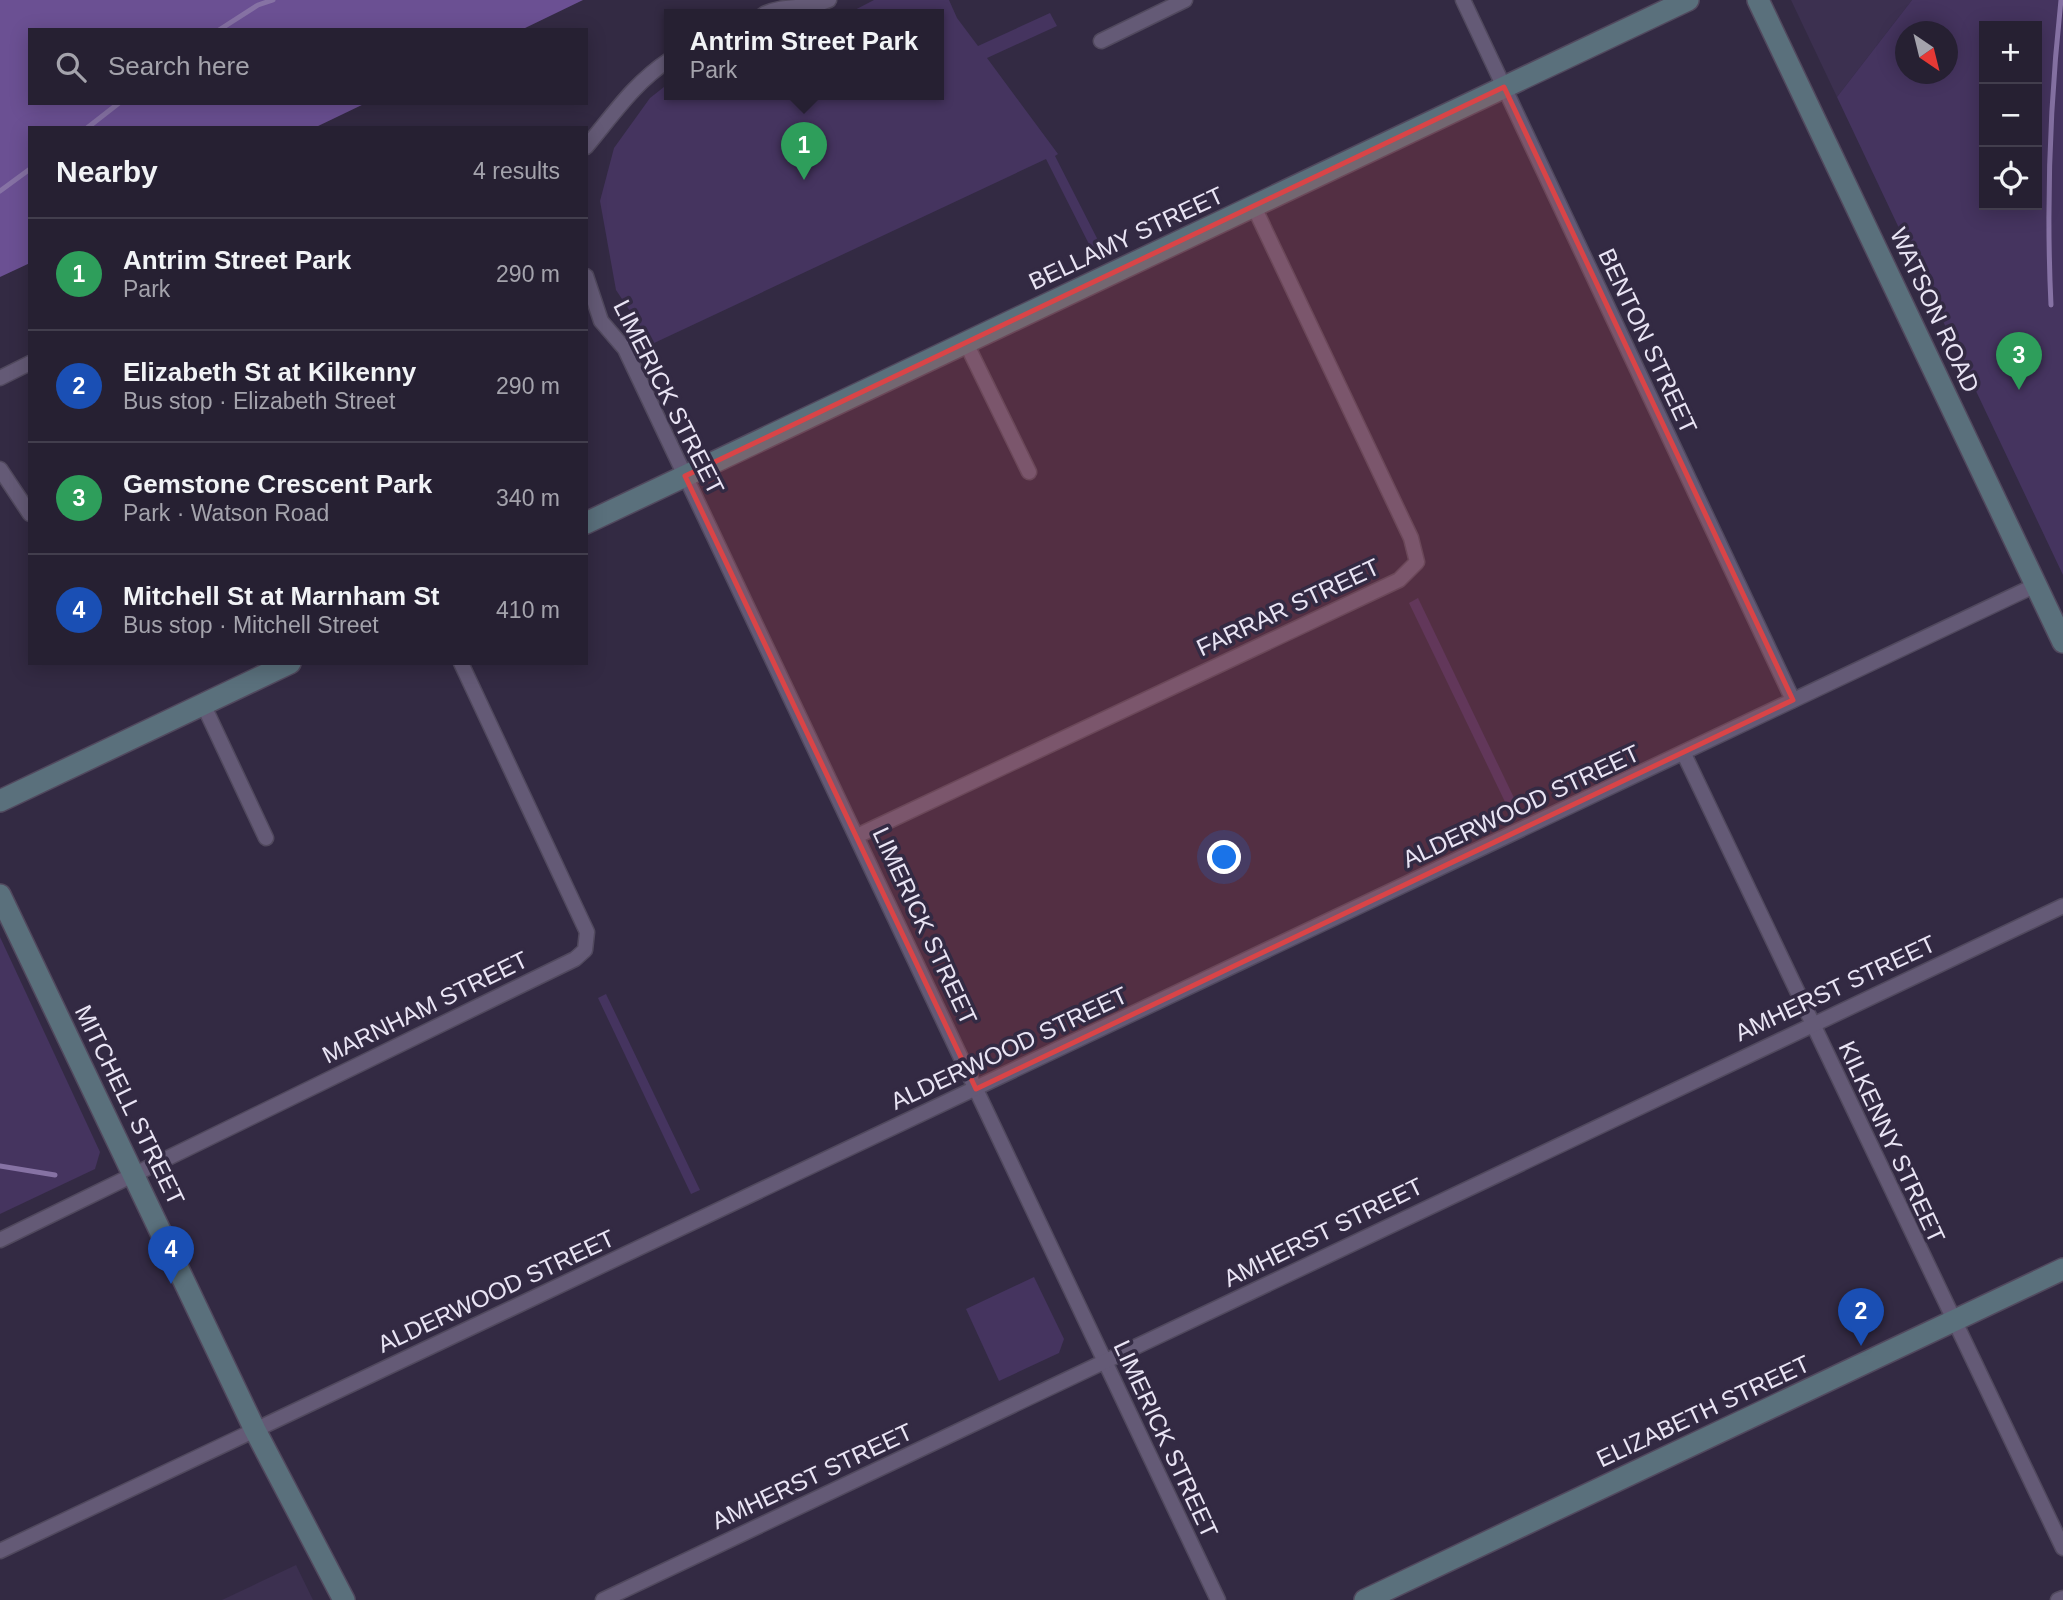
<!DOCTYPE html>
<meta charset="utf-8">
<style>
body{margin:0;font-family:Arial,sans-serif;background:#322d3e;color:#f1f3f6}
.controls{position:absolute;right:21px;top:21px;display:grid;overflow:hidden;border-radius:0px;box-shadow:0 4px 18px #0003}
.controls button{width:63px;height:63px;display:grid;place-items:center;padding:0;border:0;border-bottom:2px solid #423e4d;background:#262032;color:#f1f3f6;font:35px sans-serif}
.compass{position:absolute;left:1895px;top:21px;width:63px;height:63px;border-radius:50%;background:#262032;box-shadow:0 4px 18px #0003;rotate:145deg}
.you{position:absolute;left:1225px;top:858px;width:24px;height:24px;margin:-18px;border:5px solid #fff;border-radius:50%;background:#1a73e8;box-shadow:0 0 0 10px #1a73e833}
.badge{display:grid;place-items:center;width:46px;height:46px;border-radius:50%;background:#28d5ad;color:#fff;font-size:23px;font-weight:700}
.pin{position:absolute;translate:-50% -58px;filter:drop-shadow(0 2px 4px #0008)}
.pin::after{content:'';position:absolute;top:37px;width:24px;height:21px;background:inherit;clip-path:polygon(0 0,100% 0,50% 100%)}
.popup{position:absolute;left:664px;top:9px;width:280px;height:91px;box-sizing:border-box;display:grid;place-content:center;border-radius:0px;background:#262032;filter:drop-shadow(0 2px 5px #0005);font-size:23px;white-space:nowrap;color:#a4a3ac}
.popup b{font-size:26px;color:#f1f3f6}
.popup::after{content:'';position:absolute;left:50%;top:100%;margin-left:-14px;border:14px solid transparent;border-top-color:#262032}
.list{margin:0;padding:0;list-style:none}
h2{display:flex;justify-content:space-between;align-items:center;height:91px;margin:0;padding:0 28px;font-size:30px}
h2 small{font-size:23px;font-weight:400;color:#a4a3ac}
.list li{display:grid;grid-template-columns:46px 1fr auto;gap:21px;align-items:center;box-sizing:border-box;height:112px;padding:0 28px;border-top:2px solid #423e4d}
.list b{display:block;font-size:26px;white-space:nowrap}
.list p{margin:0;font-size:23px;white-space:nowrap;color:#a4a3ac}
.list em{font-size:23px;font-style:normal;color:#a4a3ac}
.icon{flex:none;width:38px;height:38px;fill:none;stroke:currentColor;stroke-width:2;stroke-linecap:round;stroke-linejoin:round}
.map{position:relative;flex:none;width:2063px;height:1600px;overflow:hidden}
.search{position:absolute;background:#262032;box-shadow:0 4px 18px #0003;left:28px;top:28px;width:560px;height:77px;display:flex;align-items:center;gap:18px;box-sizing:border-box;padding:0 24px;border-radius:0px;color:#a4a3ac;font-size:26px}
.panel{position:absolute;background:#262032;box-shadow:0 4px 18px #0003;left:28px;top:126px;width:560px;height:539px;border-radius:0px}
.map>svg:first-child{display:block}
</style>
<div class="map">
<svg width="2063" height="1600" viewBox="0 0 2063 1600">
<rect width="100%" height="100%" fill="#332a43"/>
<g fill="#3c3050">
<path d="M1791,0H1912L1837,97Z"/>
<path d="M296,1565L313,1600H222Z"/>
</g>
<g fill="#45345f" fill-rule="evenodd">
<path d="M874,0H949L957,18L978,46L1050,13L1057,26L987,58L1058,154L1055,156L1105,254L1096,258L1046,159L652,344L616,290L600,201L614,148L650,98L669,83V94H939V14H847Z"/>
<path d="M1912,0H2063V575L1837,97ZM2037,26V205H1984V26ZM1906,32H1948V74H1906Z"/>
<path d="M1418,598L1516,802L1507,806L1409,603Z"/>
<path d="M0,937L100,1152L95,1169L0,1214Z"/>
<path d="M606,994L700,1190L691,1194L598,998Z"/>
<path d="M1034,1277L1064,1339L1059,1353L999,1381L966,1309Z"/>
</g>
<path fill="#6b5093" d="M0,0H583L521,30H30V103H366L314,128H30V263L0,277Z"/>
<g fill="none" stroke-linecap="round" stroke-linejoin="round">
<g stroke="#8672a4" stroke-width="5">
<path d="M219,30L258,5L273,0"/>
<path d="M87,128L119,103"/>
<path d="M0,191L30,169"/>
<path d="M2051,305C2046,202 2050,102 2061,0"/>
<path d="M0,1166L55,1175"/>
</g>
<g stroke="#51495e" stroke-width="17">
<g id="street">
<path d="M1463,0L1793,700"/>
<path d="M764,14C784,4 808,10 829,0"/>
<path d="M1101,41L1185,0"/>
<path d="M586,147C613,115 634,83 669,60"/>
<path d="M586,276L601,321L625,349L1218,1600"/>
<path d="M966,343L1029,472"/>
<path d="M0,378L30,363"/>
<path d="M0,469L30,514"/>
<path d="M203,704L266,838"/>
<path d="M1684,754L2063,1548"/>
<path d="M857,836L1399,580L1417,562L1411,538L1254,207"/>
<path d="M0,1240L575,959L585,950L587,932L461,663"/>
<path d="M0,1551L2036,585"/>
<path d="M603,1600L2063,906"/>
<path d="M2058,1600L2063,1598"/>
</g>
</g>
<g stroke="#51495e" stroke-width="24">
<g id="secondary">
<path d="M1758,0L2063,642"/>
<path d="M586,523L1688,0"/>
<path d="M0,801L290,663"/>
<path d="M0,895L255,1430L344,1600"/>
<path d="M1365,1600L2063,1269"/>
</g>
</g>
<use href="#street" stroke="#645a76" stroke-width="14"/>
<use href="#secondary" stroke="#5a707c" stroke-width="21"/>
</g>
<path fill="#d94447" fill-opacity="0.2" stroke="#d94447" stroke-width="5" stroke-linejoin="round" d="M1504,87L1793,700L976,1089L685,476Z"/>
<g text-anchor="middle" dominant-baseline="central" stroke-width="7" stroke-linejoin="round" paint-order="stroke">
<g font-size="24" fill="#e9e4f4" stroke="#332a43">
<text transform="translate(1126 238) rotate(-25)">BELLAMY STREET</text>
<text transform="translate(1935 310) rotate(65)">WATSON ROAD</text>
<text transform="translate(1648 341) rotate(65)">BENTON STREET</text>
<text transform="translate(669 397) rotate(63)">LIMERICK STREET</text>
<text transform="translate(1288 607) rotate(-25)">FARRAR STREET</text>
<text transform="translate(1521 806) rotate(-25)">ALDERWOOD STREET</text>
<text transform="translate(925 926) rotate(65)">LIMERICK STREET</text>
<text transform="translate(1835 988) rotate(-25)">AMHERST STREET</text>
<text transform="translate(425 1007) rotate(-26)">MARNHAM STREET</text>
<text transform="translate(1009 1048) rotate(-25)">ALDERWOOD STREET</text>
<text transform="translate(130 1105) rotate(64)">MITCHELL STREET</text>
<text transform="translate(1892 1142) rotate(65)">KILKENNY STREET</text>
<text transform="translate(1323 1232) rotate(-26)">AMHERST STREET</text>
<text transform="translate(496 1291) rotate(-25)">ALDERWOOD STREET</text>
<text transform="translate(1703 1411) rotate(-25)">ELIZABETH STREET</text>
<text transform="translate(1166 1439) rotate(65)">LIMERICK STREET</text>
<text transform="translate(812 1476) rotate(-25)">AMHERST STREET</text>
</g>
</g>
</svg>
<div class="controls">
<button>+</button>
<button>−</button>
<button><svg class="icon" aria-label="locate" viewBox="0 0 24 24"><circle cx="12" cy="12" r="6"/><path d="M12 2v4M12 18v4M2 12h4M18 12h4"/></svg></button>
</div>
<svg class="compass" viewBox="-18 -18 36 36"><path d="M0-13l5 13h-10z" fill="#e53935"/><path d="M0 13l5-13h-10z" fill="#a4a3ac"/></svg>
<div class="you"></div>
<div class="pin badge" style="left:804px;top:180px;background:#2e9e5b">1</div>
<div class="popup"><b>Antrim Street Park</b>Park</div>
<div class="pin badge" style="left:1861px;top:1346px;background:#1a4fb4">2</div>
<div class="pin badge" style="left:2019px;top:390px;background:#2e9e5b">3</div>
<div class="pin badge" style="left:171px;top:1284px;background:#1a4fb4">4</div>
<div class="search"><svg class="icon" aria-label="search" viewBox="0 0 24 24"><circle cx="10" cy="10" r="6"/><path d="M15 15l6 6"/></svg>Search here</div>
<section class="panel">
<h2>Nearby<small>4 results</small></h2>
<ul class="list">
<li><span class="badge" style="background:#2e9e5b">1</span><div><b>Antrim Street Park</b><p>Park</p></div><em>290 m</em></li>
<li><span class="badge" style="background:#1a4fb4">2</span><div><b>Elizabeth St at Kilkenny</b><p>Bus stop · Elizabeth Street</p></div><em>290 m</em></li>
<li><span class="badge" style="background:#2e9e5b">3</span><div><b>Gemstone Crescent Park</b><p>Park · Watson Road</p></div><em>340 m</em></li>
<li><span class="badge" style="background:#1a4fb4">4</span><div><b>Mitchell St at Marnham St</b><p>Bus stop · Mitchell Street</p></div><em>410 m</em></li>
</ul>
</section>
</div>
